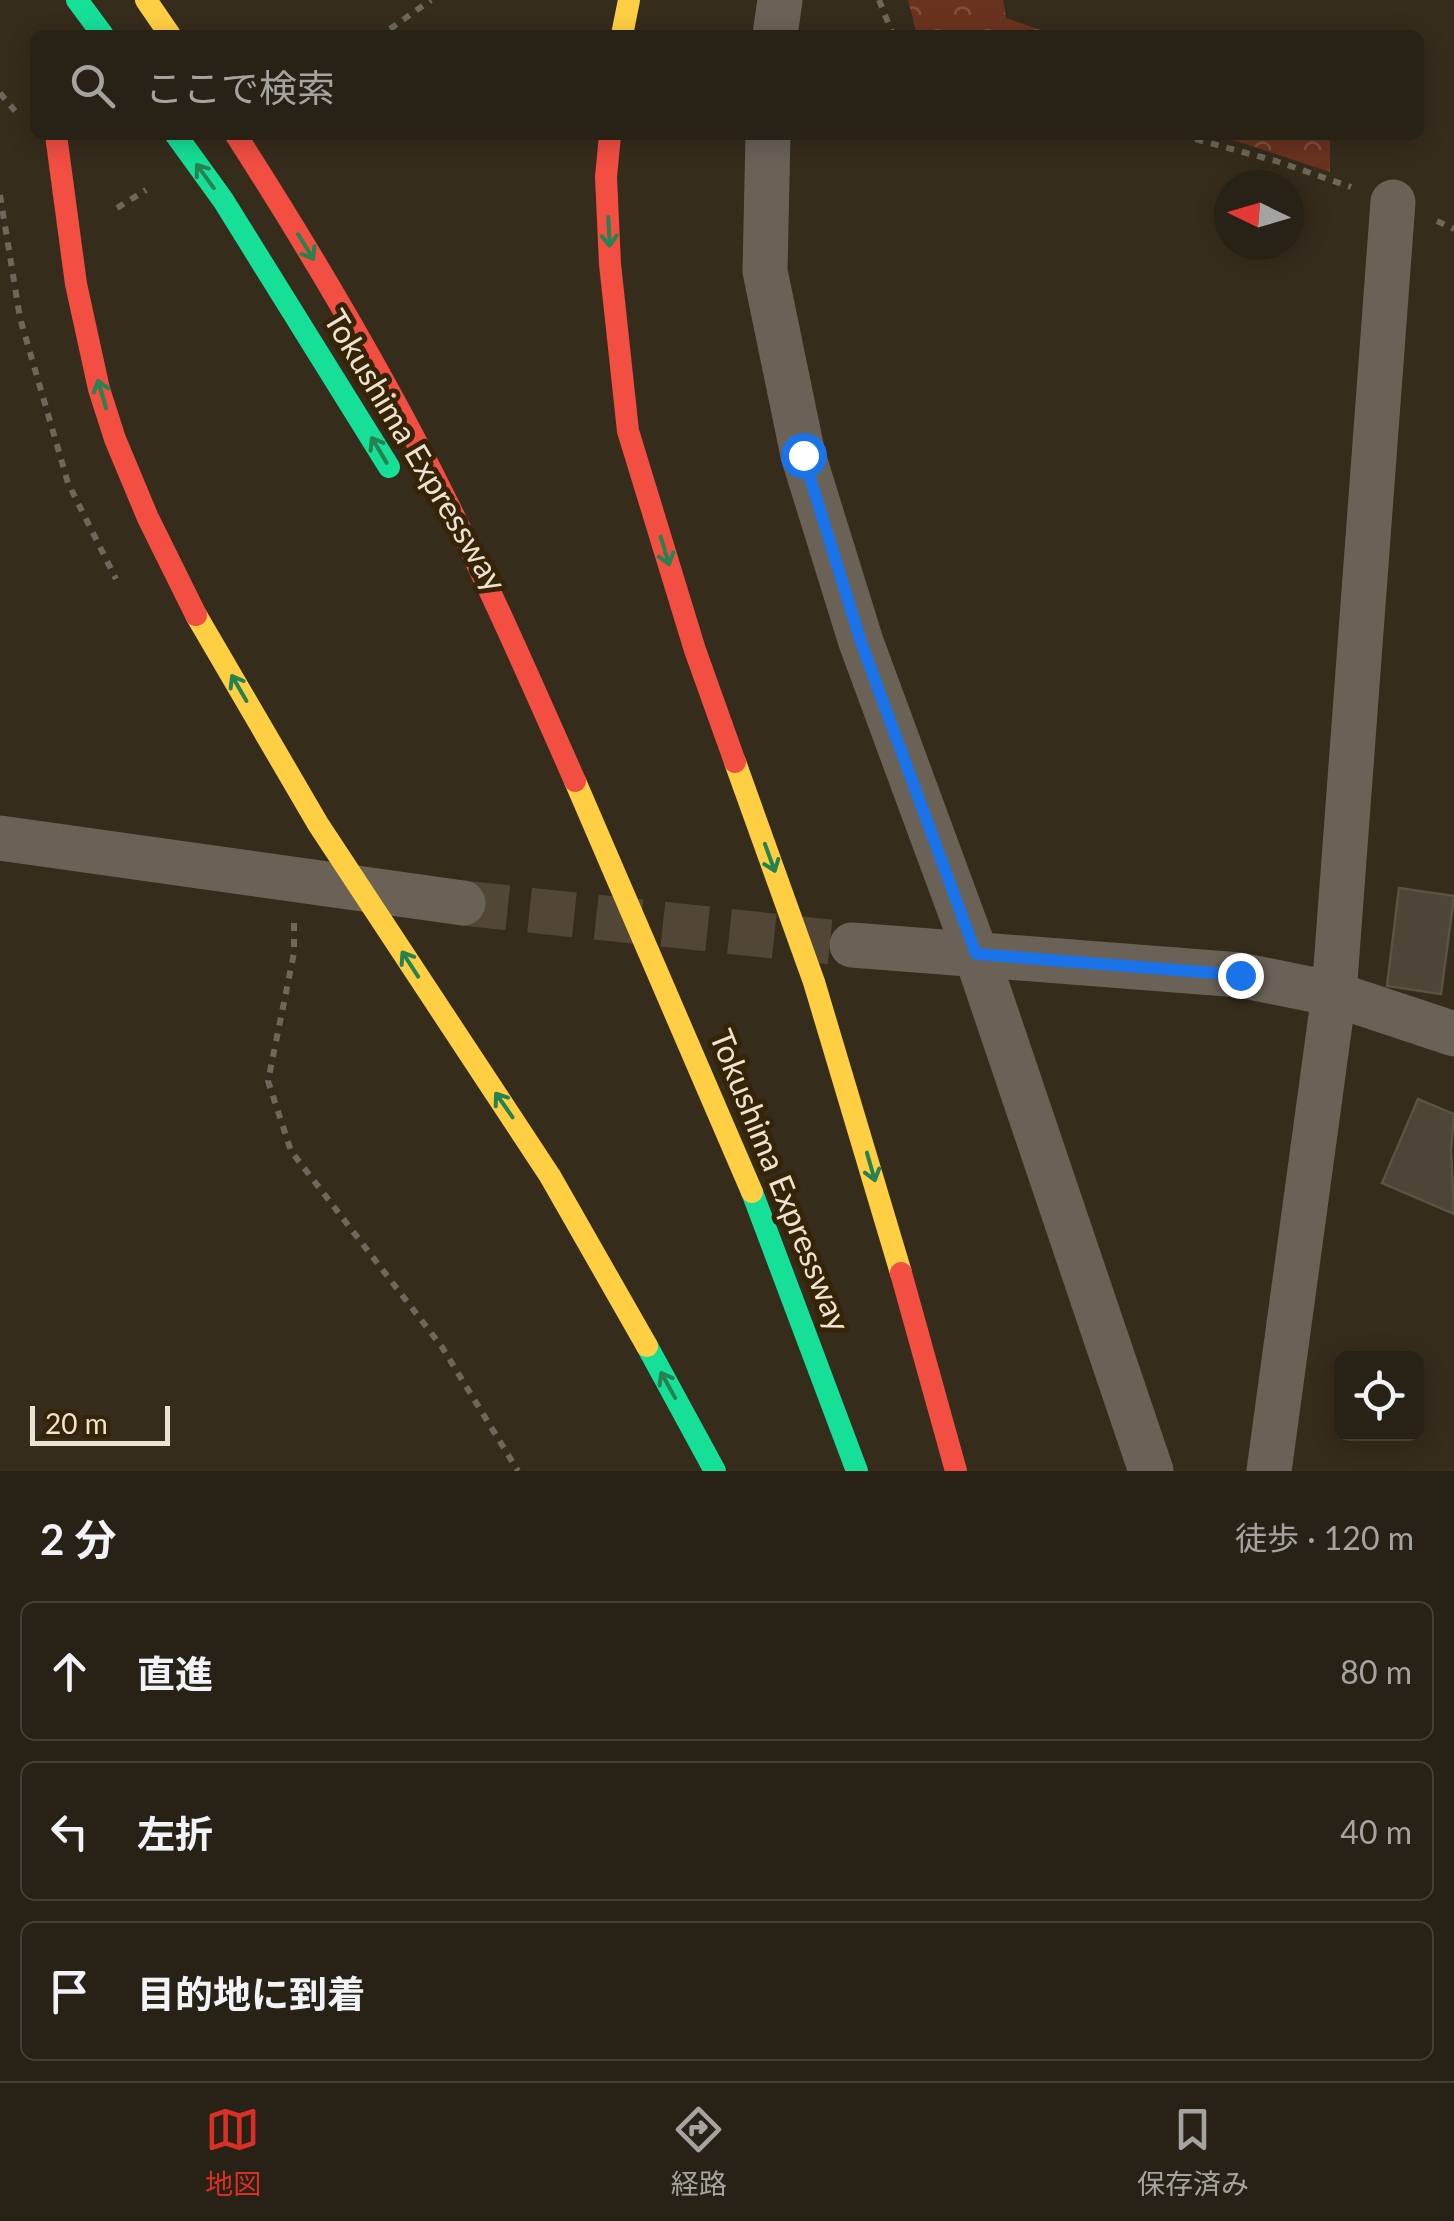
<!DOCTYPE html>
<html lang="ja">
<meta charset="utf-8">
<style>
body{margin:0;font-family:Lato,"Noto Sans JP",sans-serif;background:#30291e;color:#f1f3f6}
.controls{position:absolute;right:30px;bottom:30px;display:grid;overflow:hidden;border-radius:15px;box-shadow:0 5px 25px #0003}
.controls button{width:90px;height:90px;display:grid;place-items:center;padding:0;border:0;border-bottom:2px solid #443e34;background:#282115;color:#f1f3f6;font:50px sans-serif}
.compass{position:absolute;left:1214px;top:170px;width:90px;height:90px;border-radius:50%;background:#282115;box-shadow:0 5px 25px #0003;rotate:275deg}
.scale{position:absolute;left:30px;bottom:25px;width:140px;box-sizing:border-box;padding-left:10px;border:5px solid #eee2d2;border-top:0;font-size:28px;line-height:35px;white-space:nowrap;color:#eee2d2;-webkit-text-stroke:8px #362407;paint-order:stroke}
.stop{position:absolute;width:30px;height:30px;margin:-22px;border:8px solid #1a73e8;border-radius:50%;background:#fff}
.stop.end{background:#1a73e8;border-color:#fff;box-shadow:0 2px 10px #0008}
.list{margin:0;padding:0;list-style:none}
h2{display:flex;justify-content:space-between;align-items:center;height:130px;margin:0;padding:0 40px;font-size:42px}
h2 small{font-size:32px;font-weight:400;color:#a5a3a0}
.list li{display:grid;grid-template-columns:65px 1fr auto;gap:30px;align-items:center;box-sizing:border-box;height:140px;margin:0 20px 20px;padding:0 20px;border:2px solid #443e34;border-radius:15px}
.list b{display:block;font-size:38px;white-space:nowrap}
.list em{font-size:32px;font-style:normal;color:#a5a3a0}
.icon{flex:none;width:55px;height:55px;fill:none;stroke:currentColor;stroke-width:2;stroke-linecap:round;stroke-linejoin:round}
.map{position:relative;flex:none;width:1454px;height:1471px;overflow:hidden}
.search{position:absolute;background:#282115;box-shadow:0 5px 25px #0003;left:30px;right:30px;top:30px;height:110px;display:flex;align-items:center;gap:25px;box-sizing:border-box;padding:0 35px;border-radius:15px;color:#a5a3a0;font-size:38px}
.sheet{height:610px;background:#282115}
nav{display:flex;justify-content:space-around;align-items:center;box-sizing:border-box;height:140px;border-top:2px solid #443e34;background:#282115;font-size:28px;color:#a5a3a0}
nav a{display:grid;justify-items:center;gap:5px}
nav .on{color:#d93025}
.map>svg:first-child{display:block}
</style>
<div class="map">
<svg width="1454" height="1471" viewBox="0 0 1454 1471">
<defs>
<pattern id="forest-crowns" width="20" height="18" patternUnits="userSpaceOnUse" patternTransform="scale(2.5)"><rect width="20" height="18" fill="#6a331f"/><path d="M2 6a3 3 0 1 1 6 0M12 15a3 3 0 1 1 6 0" fill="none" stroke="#80503f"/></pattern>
</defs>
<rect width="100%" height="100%" fill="#362c1c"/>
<g fill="url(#forest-crowns)">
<path d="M908,0H1003L1006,18L1055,35H917Z"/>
<path d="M1218,135H1316L1330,141V172Z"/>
</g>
<g fill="#4c4538" stroke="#595344" stroke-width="2.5">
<path d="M1399,888L1454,896L1441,994L1387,986Z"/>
<path d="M1418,1099L1454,1114L1451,1150L1454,1214L1382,1183Z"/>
</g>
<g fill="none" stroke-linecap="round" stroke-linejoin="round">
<path stroke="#524737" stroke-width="45" stroke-dasharray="45 22" stroke-linecap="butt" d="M463,903L830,942"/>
<g stroke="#6d675c" stroke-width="6" stroke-dasharray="8 8" stroke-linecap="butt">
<path d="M879,0L893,35"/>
<path d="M390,29L431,0"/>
<path d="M0,93L15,111"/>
<path d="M1180,135L1276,161L1351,187"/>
<path d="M0,195L20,318L68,483L116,579"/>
<path d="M117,208L146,190"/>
<path d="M1437,221L1454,229"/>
<path d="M294,923V953L268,1081L291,1151L442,1347L518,1471"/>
</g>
<g stroke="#6a6257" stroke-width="45">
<path d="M775,35L780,0"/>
<path d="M768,135L765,271L803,455L861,642L976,954L1151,1471"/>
<path d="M0,838L463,903"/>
<path d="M852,945L1240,975L1334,994L1454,1034"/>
<path d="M1269,1471L1334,994L1393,202"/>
</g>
<g stroke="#16e098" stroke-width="22">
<path d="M77,0L103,35"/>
<path d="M176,135L223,200L389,467"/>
<path d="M752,1192L857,1471"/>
<path d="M647,1346L715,1471"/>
</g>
<g stroke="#ffcf43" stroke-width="22">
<path d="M146,0L170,35"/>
<path d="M622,35L629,0"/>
<path d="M196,615L318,824L550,1176L647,1346"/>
<path d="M735,762L814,982L901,1273"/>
<path d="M575,781L752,1192"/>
</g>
<g stroke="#f24e42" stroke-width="22">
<path d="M56,135L76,284L99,389L115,439L148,518L196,615"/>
<path d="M236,135C306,244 372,355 431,470C483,572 529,677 575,781"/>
<path d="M610,135L606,177L610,264L628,431L695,650L735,762"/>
<path d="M901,1273L956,1471"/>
</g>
</g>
<defs><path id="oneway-shaft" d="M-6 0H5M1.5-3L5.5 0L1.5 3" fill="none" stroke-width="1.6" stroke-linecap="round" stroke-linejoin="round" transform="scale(2.5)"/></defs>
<g stroke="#268250">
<use href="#oneway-shaft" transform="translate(205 176) rotate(-126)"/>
<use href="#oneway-shaft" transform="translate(609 232) rotate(87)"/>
<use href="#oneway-shaft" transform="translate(306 247) rotate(58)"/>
<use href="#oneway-shaft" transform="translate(102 394) rotate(-106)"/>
<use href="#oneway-shaft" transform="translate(379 450) rotate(-121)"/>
<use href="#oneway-shaft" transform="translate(665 551) rotate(73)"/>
<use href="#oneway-shaft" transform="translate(239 688) rotate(-120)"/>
<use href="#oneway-shaft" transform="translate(770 858) rotate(70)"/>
<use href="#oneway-shaft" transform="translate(410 964) rotate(-123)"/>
<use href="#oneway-shaft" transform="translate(504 1105) rotate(-125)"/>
<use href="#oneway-shaft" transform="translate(871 1167) rotate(74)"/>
<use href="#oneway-shaft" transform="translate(668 1385) rotate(-119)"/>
</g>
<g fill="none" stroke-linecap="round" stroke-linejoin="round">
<path stroke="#1a73e8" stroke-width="12" d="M803,455L861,642L976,954L1240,975"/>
</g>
<g text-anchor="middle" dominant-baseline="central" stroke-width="10" stroke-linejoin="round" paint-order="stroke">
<g font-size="32" fill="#eee2d2" stroke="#362407">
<text transform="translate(416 450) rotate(59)">Tokushima Expressway</text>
<text transform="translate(781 1180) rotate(68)">Tokushima Expressway</text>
</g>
</g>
</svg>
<div class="controls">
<button><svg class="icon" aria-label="locate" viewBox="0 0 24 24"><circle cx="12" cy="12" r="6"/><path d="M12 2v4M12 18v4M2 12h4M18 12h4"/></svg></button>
</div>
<svg class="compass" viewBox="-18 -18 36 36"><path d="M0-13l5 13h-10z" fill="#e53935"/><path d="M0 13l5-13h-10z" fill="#a5a3a0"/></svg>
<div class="scale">20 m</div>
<div class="stop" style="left:803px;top:455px"></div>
<div class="stop end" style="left:1240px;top:975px"></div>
<div class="search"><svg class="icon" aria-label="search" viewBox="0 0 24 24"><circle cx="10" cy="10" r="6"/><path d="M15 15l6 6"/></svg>ここで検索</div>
</div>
<section class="sheet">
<h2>2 分<small>徒歩 · 120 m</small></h2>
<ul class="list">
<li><svg class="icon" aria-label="ahead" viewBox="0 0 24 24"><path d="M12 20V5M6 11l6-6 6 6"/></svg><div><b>直進</b></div><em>80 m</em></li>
<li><svg class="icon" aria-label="left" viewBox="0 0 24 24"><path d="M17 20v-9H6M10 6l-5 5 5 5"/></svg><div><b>左折</b></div><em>40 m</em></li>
<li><svg class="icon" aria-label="arrive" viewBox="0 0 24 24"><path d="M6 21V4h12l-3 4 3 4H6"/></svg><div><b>目的地に到着</b></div></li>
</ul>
</section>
<nav>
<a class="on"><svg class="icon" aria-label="map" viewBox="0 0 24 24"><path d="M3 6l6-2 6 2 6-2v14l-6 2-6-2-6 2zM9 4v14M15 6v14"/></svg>地図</a>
<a><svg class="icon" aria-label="directions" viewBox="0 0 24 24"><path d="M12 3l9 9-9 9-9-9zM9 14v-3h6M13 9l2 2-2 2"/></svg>経路</a>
<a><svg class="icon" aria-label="saved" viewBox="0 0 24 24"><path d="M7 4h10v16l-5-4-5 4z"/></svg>保存済み</a>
</nav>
